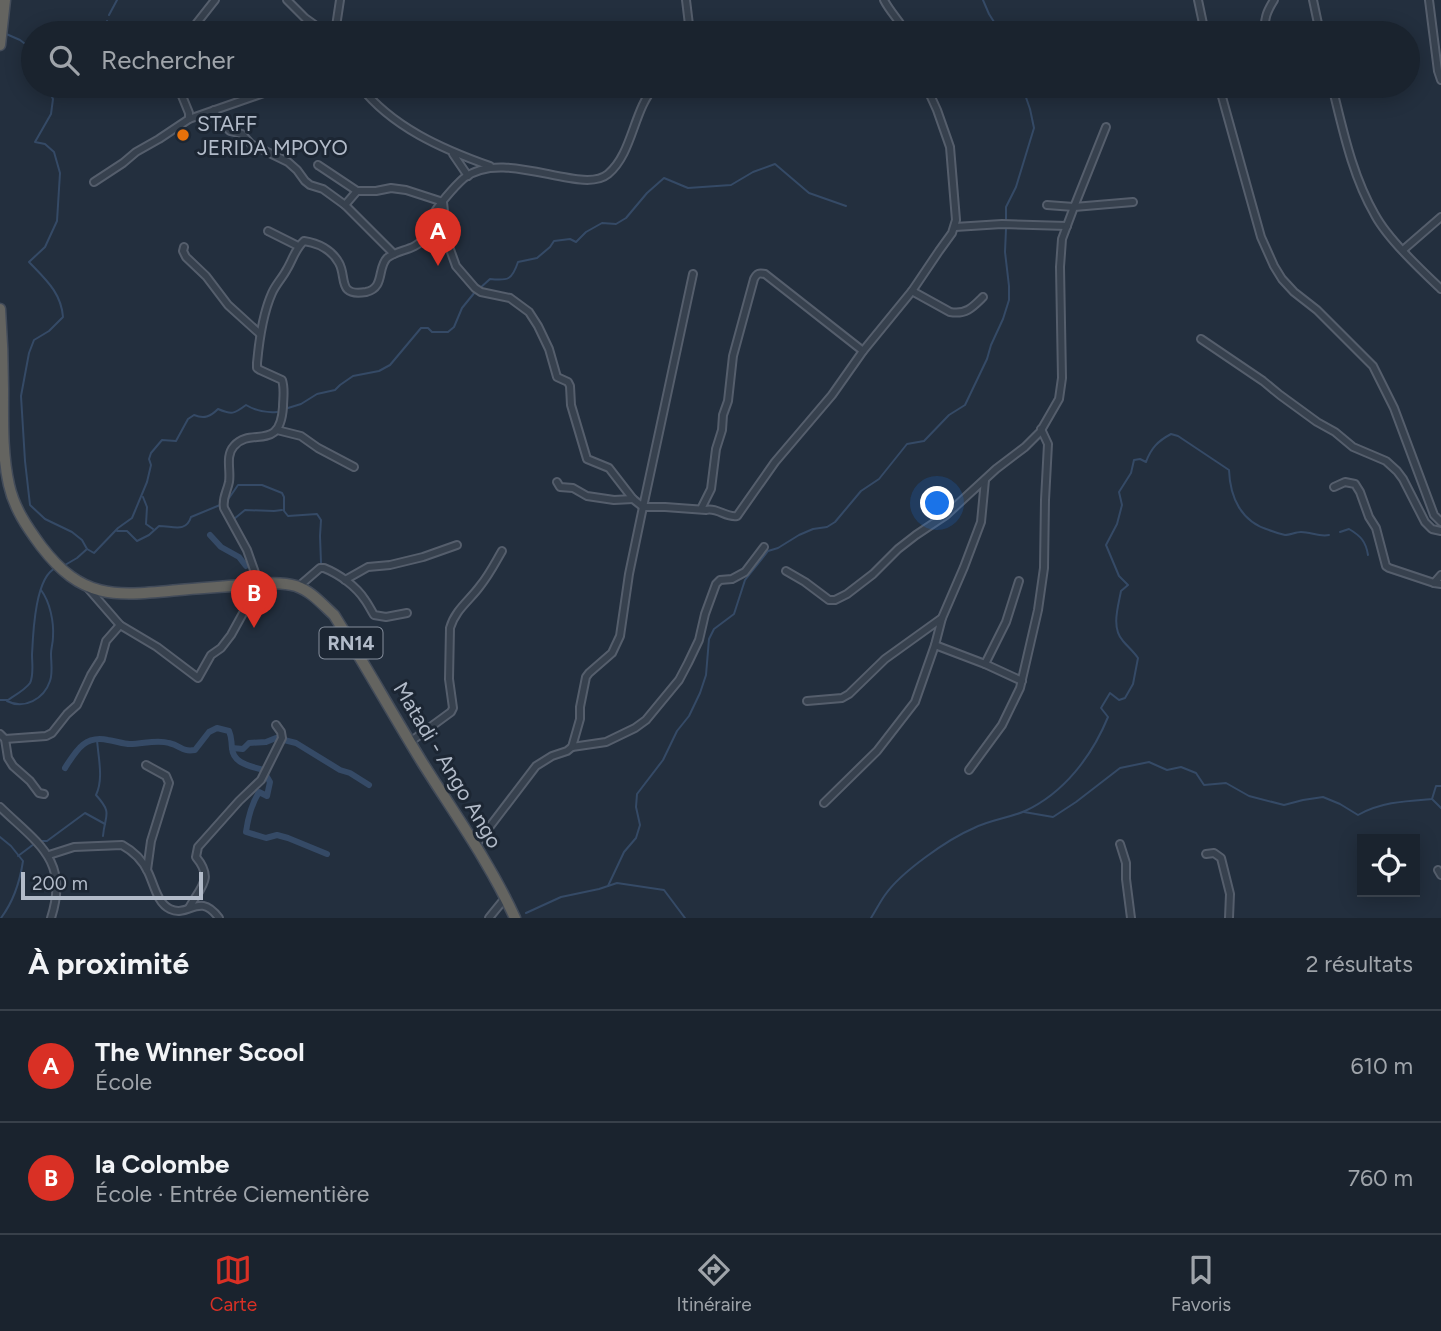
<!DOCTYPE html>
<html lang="fr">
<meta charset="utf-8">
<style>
body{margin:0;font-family:Figtree,sans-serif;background:#272f3a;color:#f1f3f6}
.controls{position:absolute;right:21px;bottom:21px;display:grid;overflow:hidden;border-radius:0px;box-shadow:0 4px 18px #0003}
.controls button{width:63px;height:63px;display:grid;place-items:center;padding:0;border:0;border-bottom:2px solid #38404a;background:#1a232e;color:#f1f3f6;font:35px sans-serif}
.scale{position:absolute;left:21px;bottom:18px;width:182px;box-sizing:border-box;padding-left:7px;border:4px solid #b2bbc9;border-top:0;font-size:19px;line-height:24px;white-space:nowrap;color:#b2bbc9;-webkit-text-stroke:5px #1c2633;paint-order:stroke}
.you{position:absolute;left:938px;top:504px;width:24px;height:24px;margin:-18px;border:5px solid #fff;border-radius:50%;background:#1a73e8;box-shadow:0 0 0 10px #1a73e833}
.badge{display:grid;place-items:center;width:46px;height:46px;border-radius:50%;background:#d93025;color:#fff;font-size:23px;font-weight:700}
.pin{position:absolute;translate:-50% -58px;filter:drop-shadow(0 2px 4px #0008)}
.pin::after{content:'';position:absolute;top:37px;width:24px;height:21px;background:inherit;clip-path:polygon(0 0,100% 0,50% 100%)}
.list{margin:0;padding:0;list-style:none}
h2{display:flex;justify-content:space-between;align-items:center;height:91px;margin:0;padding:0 28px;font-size:30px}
h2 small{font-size:23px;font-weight:400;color:#9fa4aa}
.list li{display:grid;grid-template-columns:46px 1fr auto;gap:21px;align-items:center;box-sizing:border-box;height:112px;padding:0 28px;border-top:2px solid #38404a}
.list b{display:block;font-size:26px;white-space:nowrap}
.list p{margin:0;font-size:23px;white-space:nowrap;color:#9fa4aa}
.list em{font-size:23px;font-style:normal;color:#9fa4aa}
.icon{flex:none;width:38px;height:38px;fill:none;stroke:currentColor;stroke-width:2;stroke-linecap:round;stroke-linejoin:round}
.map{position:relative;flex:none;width:1441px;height:918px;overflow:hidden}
.search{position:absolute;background:#1a232e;box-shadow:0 4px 18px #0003;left:21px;right:21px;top:21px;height:77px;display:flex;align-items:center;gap:18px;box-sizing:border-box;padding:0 24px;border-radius:38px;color:#9fa4aa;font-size:26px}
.sheet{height:315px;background:#1a232e}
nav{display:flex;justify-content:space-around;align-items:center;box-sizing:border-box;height:98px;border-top:2px solid #38404a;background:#1a232e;font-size:19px;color:#9fa4aa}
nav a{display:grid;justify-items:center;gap:4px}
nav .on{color:#d93025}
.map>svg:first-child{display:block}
</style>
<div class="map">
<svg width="1441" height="918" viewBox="0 0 1441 918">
<rect width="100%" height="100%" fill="#232f3e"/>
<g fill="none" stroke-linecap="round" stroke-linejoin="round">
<g stroke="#354a66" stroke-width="2">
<path d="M983,0L989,14L1001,33"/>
<path d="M109,15L117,0"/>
<path d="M4,33L20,40L33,50"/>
<path d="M101,33L107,21"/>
<path d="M48,86V88L53,99L51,114L35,142L45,144L54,152L60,173L57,221L45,247L29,262C45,279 61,292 63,317L49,331L34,340L29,353L21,396L25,461L30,505L45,519L72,532L82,540L87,549L77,558L65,565"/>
<path d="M1006,219V207L1016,187L1034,128L1030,109L1022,86"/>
<path d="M479,289L490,279C508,281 512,280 518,262L537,258L550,247L554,241L570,239L576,242L586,232L602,223L616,224L626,218L647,193L664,178L688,188L731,185L753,172L775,164L809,193L846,206"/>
<path d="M288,408L301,404L317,394L335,390L340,385L353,376L379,371L390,365L421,328H428L432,332H448L454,327L462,308L475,292"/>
<path d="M143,497L147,507L146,524L153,529"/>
<path d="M227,501L238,485H262L282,493L284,497V511L288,516L317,514L321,520L320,536L321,563"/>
<path d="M234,519L245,510L274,511L282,510"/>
<path d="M117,531H127L137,541L149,535L159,526C173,526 186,533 191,517L220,505"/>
<path d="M1340,532L1349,529C1361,536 1366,542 1368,555"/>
<path d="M87,549L94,553L118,528L132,518L147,482L151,465L149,459L151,453L162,440L176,441L188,419L194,415C204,419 210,417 218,409C232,415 234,414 246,405C256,411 265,413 277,412"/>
<path d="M0,700H8C14,696 26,689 30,683C34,675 32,663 32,655C33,634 35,576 56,568"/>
<path d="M7,701C24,710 44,699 50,681C53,673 51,662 51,654C51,648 53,643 53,637C54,622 50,602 41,590"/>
<path d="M97,739C98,757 104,778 96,795C113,814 105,814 103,836"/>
<path d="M1432,799L1441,808"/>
<path d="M1024,812L1053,817L1076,802L1120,768L1149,762L1167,770L1181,767L1196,773L1204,785L1226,783L1249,796L1284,805L1303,800L1323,797L1340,804L1358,815C1381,802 1406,801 1432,799L1436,786H1441"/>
<path d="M0,837L11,846L23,861C20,881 13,902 1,918"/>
<path d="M38,841H47L85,813L105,824"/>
<path d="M18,856L34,844"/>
<path d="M608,886L624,852L636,838L640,825L636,807L637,794L663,760L677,731L689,716L700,693L706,675L709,639L714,629L734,614L745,580L768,551L778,548L799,535L813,529L827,527L835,522L861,491L879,479L907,444L924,441L949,415L965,405L987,359L991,345L1003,319L1009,300V286L1005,252L1006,229"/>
<path d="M526,913L561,897L599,889L617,883L664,890L685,918"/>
<path d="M871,918C876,910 880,902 885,895C901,872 948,839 974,828C990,820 1009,818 1025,811C1064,793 1092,756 1108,717L1101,708L1110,693L1119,700L1125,698L1133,684L1138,658C1133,651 1128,647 1123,641C1111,628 1118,607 1121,591L1128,585L1119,576L1106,545L1117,524L1122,505L1119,492L1131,473L1134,460L1140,459L1146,462C1151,448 1158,441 1171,434L1178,436L1229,470C1230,497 1241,522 1269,530C1274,532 1280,534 1285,535C1290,535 1296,532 1301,532C1311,532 1319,537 1329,535"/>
</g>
<g stroke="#354a66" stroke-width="6">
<path d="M210,535L221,547L239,557L246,566"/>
<path d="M232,748L243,749L249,743L266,742L276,738L296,743L340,770L350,773L369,785"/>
<path d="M65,768C76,751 84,735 108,740C116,741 123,744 130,744C143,744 157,739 169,743C182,746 181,752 195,750L209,732L217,728L229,731C232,738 231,740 232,748C233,764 251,766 263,770L270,782L267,796L259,792C251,805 248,817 246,832L266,838L277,835L288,838L327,854"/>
</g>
<g stroke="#555e6c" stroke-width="10">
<g id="minor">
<path d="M287,0L305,18L326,33"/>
<path d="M686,0L690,33"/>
<path d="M884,0C890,12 900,21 906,33"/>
<path d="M1198,0L1205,33"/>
<path d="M1313,0L1320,33"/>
<path d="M1429,0L1438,71L1441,80"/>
<path d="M189,33L215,0"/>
<path d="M335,33L340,0"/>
<path d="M1266,33C1263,20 1267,11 1274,0"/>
<path d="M178,86L189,113V119"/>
<path d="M360,86C392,127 442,149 490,166"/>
<path d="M1219,86L1261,237L1274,266L1282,279L1294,292L1317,310L1373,366L1394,408L1434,515L1441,522"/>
<path d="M1332,86C1343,130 1352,175 1375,215C1388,239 1421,270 1441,289"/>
<path d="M214,110L218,119L230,131L242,134L251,144L288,162L297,170L305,181L310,185L323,189L345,205L394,254"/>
<path d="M453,154L468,176"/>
<path d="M318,165L357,191"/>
<path d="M94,182L123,163L136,152L159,139L189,119L278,88H306L312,86"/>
<path d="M345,205L357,191H376L391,188L406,190L443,202L447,241L456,266L475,288L481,292L510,298L529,312L538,326L549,349L557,377L568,382L570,386L571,405L587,459L609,468L633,499L643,507L693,274"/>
<path d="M1047,205L1074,207L1106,127"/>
<path d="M955,227L1002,224L1067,226"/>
<path d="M268,231L298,246"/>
<path d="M184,247L183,251L186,257L206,276L228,305L260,334"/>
<path d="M1403,250L1441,217"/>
<path d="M912,291L950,312C966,315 973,307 983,297"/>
<path d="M1201,339L1263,381L1280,395L1317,422L1335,432L1353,447L1386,461L1397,471L1403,479L1425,522L1432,529L1441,531"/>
<path d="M277,430L301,436L318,448L354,467"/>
<path d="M985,480L981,522L964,567L942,618L935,645L985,664L1006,622L1019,581"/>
<path d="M557,482L560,487L573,488L587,496L614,500L633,499"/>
<path d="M1334,487L1345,482L1355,484L1360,492L1369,517L1376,528L1386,566L1389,568L1434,583L1441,584"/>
<path d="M701,509L711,489L716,449L722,430L723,415L728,401L733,356L754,279C757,273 759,273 765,274L863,351"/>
<path d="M786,571L805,582L829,600H835L847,594L873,574L898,549L916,535L946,515L996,469L1025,447L1040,432L1059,399L1062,378L1060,267L1062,239L1074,207L1133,202"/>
<path d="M345,580L368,567L390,565L423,557L457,545"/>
<path d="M1434,583L1441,575"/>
<path d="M87,587L120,625L157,647L198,678L211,655L221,648L231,635L247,606L255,598L259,584L247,550L224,508C222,498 227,492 229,482C231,470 225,456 234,446C251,426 280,453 283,407C283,398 285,389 282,380L260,370L257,368V363C259,341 263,313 272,293C276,284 283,277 287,269C293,259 295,249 304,241C318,243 332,250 339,263C347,277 337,297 366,292C385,288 377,268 387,258C398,249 415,251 424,238C429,232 428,225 431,219C435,208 456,185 464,178C504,147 582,196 608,174C633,153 633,110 655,86"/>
<path d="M298,587L320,568H324C339,574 356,586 365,600C368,604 371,610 374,615L386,617L407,613"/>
<path d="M985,664L1022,681"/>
<path d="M807,701L842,698L849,694L885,659L942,618"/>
<path d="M0,734L5,739L8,758L13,766L30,781L39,793L44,794"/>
<path d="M5,739L46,736L52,733L67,714L77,705L91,675L101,659L106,641L120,625"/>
<path d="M410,742L451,712L453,708L449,679L450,628C455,610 470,600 480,586C489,575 495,563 502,551"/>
<path d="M572,747L606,742L635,728L646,720L679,680L688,663L699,640L705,614L716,584L720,580L732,579L745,572L764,547"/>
<path d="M146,765L166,776L169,783L151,841L147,870"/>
<path d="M969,770L1002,725L1020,688L1038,610L1044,568L1045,500L1048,444L1041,429"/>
<path d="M824,803L877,751L915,702L935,645"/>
<path d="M0,807C37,843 70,860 51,918"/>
<path d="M1120,844L1126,863V879L1131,918"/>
<path d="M475,846L536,766L552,756L567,751L572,747L580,719V707L586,677L589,673L612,653L620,636L629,574L643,507H665L706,510C717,507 726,518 737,516L775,462L832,395L863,351L912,291L939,251L952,233L956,220L950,147L937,110L926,86"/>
<path d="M1206,854L1214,853L1221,858L1230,894L1229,918"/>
<path d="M49,855L74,847L122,845C133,851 143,861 148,872C154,884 157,903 170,909C189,918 199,891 219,918"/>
<path d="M1438,870L1441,875"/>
<path d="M189,908C201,886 214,879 196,857L198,847L239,801L261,780L282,738L281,732L276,725"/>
<path d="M489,918L506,897"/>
</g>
</g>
<g stroke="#424b59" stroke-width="13">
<g id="trunk">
<path d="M0,45L5,0"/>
<path d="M0,309C2,336 3,363 3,389C3,421 2,454 9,485C14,508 27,527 41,546C83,601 116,596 179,590C200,588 221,587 242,585C259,584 279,581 296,586C311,591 322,604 334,615C364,663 392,713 422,762C454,813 490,863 515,918"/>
</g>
</g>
<use href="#minor" stroke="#37414e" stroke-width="6"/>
<use href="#trunk" stroke="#646460" stroke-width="10"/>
</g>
<circle fill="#e8710a" stroke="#1c2633" stroke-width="2.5" cx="183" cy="135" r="7"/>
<g text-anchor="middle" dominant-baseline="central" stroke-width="6" stroke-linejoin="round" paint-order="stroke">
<rect fill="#1c2633" stroke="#858e9c" stroke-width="2" x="319.5" y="627.5" width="63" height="31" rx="5"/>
<g font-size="19" font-weight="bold" fill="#b2bbc9">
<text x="351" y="643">RN14</text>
</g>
<g font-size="21" fill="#b2bbc9" stroke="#1c2633" text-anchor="start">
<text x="197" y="123">STAFF<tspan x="197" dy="24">JERIDA MPOYO</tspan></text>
</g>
<g font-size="21" fill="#b2bbc9" stroke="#1c2633">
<text transform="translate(448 765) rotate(59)">Matadi - Ango Ango</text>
</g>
</g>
</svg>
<div class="controls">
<button><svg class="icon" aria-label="locate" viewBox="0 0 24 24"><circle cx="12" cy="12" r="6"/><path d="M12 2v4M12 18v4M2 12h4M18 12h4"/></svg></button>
</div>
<div class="scale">200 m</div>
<div class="you"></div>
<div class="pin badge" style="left:438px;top:266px">A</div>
<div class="pin badge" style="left:254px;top:628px">B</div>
<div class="search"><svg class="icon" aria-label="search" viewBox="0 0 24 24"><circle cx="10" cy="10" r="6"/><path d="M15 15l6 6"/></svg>Rechercher</div>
</div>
<section class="sheet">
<h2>À proximité<small>2 résultats</small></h2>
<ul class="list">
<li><span class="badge">A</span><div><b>The Winner Scool</b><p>École</p></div><em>610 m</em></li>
<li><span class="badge">B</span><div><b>la Colombe</b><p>École · Entrée Ciementière</p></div><em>760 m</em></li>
</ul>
</section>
<nav>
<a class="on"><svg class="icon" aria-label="map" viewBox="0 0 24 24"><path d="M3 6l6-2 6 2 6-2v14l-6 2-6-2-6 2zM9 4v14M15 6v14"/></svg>Carte</a>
<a><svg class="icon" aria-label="directions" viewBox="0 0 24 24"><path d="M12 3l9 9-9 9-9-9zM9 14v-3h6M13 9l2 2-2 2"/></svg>Itinéraire</a>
<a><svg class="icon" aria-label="saved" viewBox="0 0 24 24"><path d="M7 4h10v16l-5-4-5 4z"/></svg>Favoris</a>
</nav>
